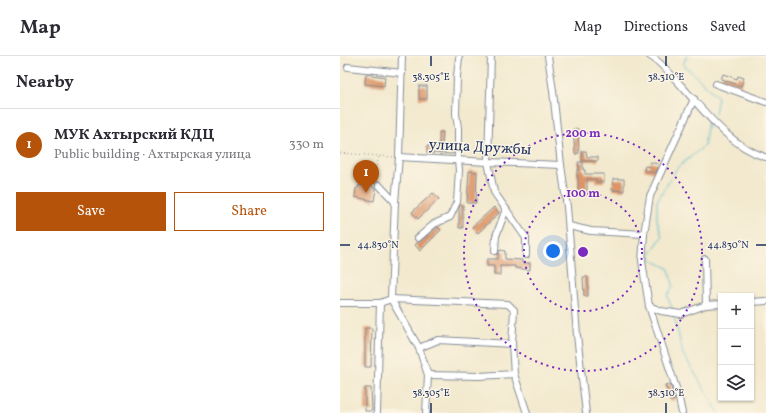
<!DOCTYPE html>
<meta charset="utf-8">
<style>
body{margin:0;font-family:Vollkorn,serif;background:#f7f7f7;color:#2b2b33}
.controls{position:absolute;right:12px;bottom:12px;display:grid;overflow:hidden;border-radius:0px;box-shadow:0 1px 3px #0004}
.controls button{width:36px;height:36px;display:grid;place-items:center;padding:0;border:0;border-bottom:1px solid #e1e1e2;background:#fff;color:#2b2b33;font:20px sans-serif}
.you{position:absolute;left:213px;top:195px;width:14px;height:14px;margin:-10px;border:3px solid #fff;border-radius:50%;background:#1a73e8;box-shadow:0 0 0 6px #1a73e833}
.badge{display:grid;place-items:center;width:26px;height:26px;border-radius:50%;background:#b45309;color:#fff;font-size:13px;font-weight:700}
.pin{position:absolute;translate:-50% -33px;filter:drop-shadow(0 1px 2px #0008)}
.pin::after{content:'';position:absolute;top:21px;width:14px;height:12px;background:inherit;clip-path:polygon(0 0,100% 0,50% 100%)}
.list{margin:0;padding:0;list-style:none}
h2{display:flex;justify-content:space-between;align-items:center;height:52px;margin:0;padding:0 16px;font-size:17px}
h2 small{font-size:13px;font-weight:400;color:#7c7c81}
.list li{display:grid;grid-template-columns:26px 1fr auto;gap:12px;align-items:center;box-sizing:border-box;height:72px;padding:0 16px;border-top:1px solid #e1e1e2}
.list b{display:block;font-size:15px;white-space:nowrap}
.list p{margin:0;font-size:13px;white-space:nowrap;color:#7c7c81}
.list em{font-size:13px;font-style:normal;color:#7c7c81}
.actions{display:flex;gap:8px;padding:12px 16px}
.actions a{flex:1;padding:9px 0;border:1px solid #b45309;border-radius:0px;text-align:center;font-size:14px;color:#b45309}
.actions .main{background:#b45309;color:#fff}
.icon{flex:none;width:22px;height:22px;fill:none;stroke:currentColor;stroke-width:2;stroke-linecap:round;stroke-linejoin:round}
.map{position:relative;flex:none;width:426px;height:357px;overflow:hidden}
header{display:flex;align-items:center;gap:24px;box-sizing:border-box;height:56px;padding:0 20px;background:#fff;border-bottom:1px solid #e1e1e2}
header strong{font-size:19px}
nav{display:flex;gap:22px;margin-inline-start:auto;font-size:14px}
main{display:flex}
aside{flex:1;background:#fff}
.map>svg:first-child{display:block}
</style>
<header>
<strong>Map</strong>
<nav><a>Map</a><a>Directions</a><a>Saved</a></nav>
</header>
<main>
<aside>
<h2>Nearby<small></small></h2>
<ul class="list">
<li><span class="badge">1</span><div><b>МУК Ахтырский КДЦ</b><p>Public building · Ахтырская улица</p></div><em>330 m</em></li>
</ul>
<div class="actions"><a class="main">Save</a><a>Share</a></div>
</aside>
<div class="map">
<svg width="426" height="357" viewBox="0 0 426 357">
<rect width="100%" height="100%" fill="#fcf5e5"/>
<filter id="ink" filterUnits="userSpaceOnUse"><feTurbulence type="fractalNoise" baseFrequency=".025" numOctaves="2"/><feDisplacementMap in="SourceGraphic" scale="8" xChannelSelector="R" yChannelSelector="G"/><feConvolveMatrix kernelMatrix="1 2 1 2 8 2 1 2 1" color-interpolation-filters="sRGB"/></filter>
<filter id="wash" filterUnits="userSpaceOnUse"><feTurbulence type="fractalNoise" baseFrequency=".012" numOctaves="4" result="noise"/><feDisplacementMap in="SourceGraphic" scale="16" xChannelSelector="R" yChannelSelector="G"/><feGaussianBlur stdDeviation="0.9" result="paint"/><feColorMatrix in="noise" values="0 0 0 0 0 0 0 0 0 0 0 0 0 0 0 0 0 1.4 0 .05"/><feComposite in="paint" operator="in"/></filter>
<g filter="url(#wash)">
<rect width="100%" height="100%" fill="#f2e9ce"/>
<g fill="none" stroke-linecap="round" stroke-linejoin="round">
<g stroke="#4eb7cc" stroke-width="1">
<path d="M347,0L343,8L378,41L375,58"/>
<path d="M333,254L327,240L333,230L331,219L328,212L312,204L310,198L322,181L317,164V145L337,112L364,90L368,65"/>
<path d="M334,260L343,298L379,357"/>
</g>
</g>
<g id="blocks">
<g fill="#dc9568">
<path d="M26,18L45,21L44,30L25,28Z"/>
<path d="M383,18L397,23L398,20L404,22L401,30L381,23Z"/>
<rect x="79" y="30" width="8" height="13"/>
<path d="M233,73H238L239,97L235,98Z"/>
<path d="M99,76H103L102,91H113V98L87,97V90H99Z"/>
<path d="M242,95H246L247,101H258V105H242Z"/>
<path d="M238,106H243V114H245V118H264V126H256V123H247V139H238V121H237V114H239Z"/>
<path d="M310,106L318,108L316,117L304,114L305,110L309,111Z"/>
<path d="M129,115L137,116L136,147H127Z"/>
<path d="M273,123H284V135L272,134Z"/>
<path d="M19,129L29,131L30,129L33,130V132H36V133L34,145L15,141L16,132H18Z"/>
<path d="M93,137L99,143L78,163L72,156Z"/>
<path d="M120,149H123V172H119V152Z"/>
<path d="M154,151L159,157L138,177L132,171Z"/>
<path d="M98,171L101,174L80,195L75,189L78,186L81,185Z"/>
<path d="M160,194L165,195V203L182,204V207H190V214L175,212V210H160V219H154V210H147V203H158V198Z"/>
<path d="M243,221H248V240H244Z"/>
<path d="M25,272H32L31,311H25Z"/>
<path d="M330,328L335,344L330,345L325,329Z"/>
<path d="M25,332H31L32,355H25Z"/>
</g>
</g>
</g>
<g filter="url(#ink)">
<use href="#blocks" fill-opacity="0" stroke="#868c96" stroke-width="1"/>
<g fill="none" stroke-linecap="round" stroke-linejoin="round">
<g stroke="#868c96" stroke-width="8">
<g id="minor">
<path d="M62,0L59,101L55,146L51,243L79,292L88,319L86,357"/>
<path d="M151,0L148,106L154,136L186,182V199"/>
<path d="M208,0L213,35L221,109L227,151L237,279L246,357"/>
<path d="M310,0C321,6 329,17 337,25C363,53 388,89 425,101"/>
<path d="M8,11L62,17"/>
<path d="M376,28L426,46"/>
<path d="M59,101L148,106L221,109"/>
<path d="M39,129L55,146"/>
<path d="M229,170L251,175L304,178"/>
<path d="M78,182L94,168L110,161L117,146L119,114L118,105V72L116,58L117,20L119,2"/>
<path d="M155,195L156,180L166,153"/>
<path d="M365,203L366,249"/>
<path d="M411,246L426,245"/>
<path d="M0,247H40L51,243L168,248L174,254L172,288L174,318L187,357"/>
<path d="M309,250L321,255L341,258L366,249L381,248"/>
<path d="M79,292L98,284L172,288"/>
<path d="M88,319L139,320L174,318"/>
<path d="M37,357L40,247"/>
<path d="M342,357L338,338L309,250L302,205L304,178L310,140L354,43"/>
</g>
</g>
<g stroke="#868c96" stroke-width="1" stroke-dasharray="1 3" stroke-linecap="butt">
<path d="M0,97L53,101"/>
<path d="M35,127L32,126L39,101"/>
</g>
<use href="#minor" stroke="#fff" stroke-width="6"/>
</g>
</g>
<path fill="none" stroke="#1b2f5e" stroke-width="1.5" d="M91,0V10M326,0V10M0,189H10M416,189H426M91,347V357M326,347V357"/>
<g fill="none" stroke="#7b2cbf" stroke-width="2" stroke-dasharray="2 4">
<circle cx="243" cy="196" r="59"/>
<circle cx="243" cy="196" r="119"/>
</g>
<g text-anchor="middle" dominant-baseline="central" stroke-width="3" stroke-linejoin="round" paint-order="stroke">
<g font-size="15" fill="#1b2f5e" stroke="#fcf5e5">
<text transform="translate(140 92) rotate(3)">улица Дружбы</text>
</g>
</g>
<g font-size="10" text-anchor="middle" fill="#1b2f5e" stroke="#fcf5e5" stroke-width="3" stroke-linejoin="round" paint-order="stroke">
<text x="91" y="24">38.305°E</text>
<text x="326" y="24">38.310°E</text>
<text x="38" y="192">44.830°N</text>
<text x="388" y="192">44.830°N</text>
<text x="91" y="340">38.305°E</text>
<text x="326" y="340">38.310°E</text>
</g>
<circle cx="243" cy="196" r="6" fill="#7b2cbf" stroke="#fcf5e5" stroke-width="2"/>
<g font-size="12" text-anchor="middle" font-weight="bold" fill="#7b2cbf" stroke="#fcf5e5" stroke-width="3" stroke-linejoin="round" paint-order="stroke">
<text x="243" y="81">200 m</text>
<text x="243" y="141">100 m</text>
</g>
</svg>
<div class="controls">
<button>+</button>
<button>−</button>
<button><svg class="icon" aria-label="layers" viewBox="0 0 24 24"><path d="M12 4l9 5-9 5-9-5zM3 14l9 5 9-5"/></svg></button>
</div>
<div class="you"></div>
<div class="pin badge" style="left:26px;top:137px">1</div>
</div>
</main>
